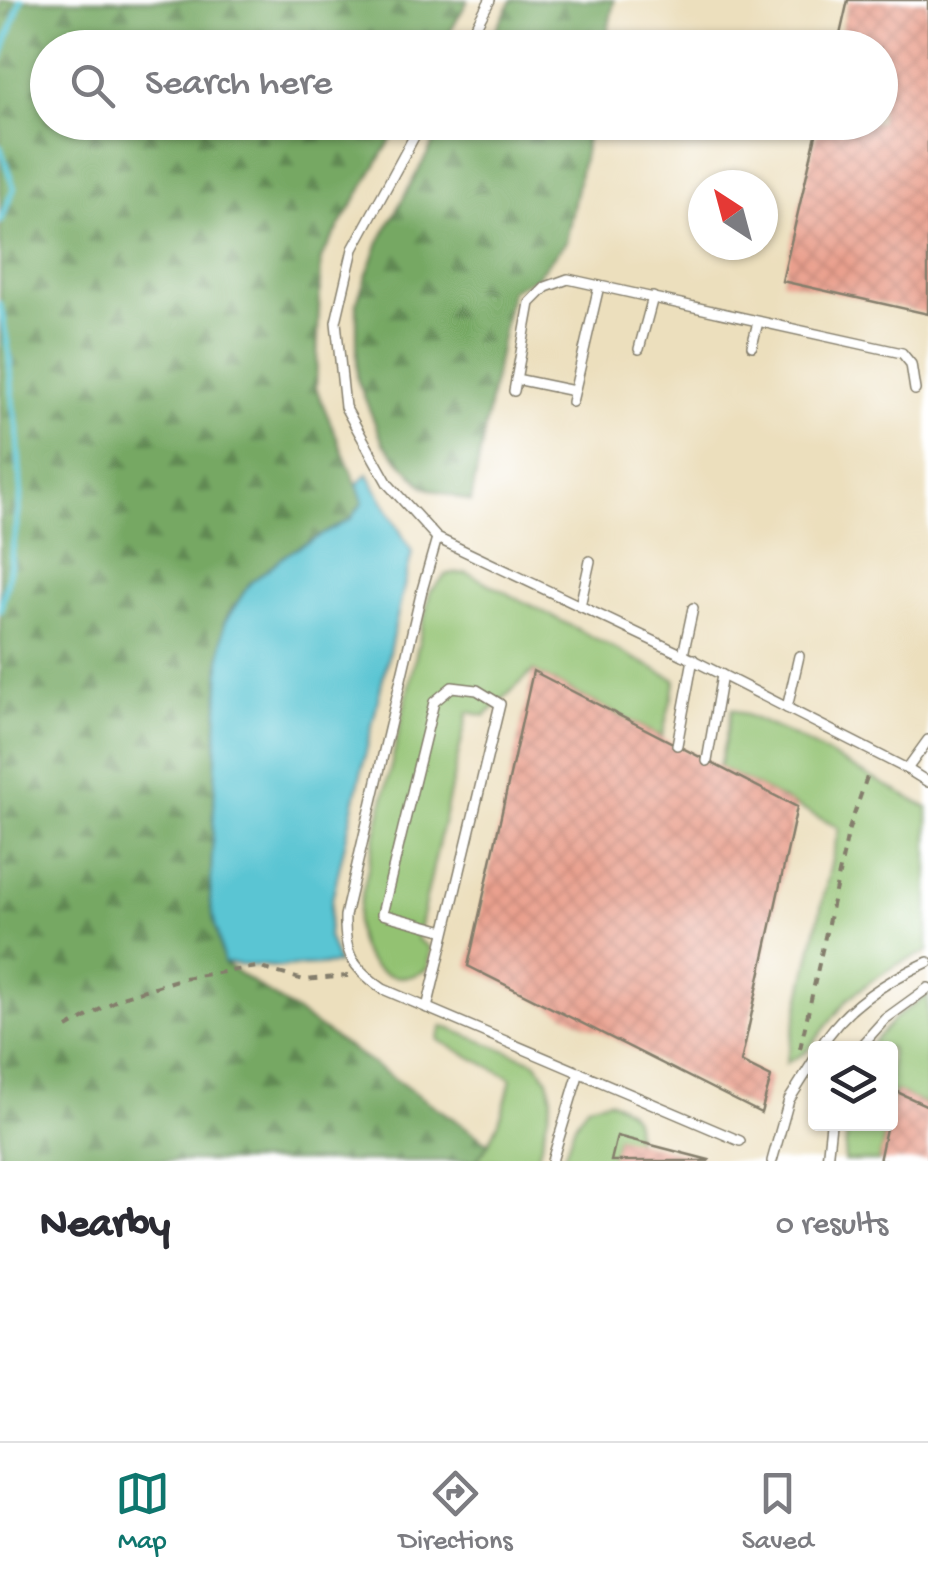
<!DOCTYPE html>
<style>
body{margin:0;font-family:"Gochi Hand",sans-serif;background:#f2f2f3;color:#2b2b33}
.controls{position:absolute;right:30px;bottom:30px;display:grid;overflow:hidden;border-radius:10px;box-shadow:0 2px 8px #0004}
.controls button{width:90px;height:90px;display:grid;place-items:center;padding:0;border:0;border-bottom:2px solid #e1e1e2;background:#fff;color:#2b2b33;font:50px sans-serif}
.compass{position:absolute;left:688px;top:170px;width:90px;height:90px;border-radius:50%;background:#fff;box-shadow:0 2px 8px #0004;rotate:324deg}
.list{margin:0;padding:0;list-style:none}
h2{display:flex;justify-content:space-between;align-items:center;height:130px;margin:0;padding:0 40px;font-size:42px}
h2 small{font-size:32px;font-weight:400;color:#7c7c81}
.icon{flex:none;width:55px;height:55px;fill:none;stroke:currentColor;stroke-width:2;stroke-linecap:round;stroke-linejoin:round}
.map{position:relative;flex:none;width:928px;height:1161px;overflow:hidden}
.search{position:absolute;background:#fff;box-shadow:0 2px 8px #0004;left:30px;right:30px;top:30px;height:110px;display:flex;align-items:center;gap:25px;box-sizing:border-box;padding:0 35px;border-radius:55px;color:#7c7c81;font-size:38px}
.sheet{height:280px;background:#fff}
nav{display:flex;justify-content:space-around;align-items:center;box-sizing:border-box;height:140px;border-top:2px solid #e1e1e2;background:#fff;font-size:28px;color:#7c7c81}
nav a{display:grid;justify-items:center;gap:5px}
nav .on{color:#0f766e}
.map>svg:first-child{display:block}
</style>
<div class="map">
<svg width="928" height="1161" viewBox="0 0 928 1161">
<defs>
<pattern id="forest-firs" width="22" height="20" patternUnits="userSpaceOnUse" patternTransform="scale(2.5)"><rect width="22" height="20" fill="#76a864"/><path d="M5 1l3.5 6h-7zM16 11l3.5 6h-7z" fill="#608852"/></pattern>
<pattern id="building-cross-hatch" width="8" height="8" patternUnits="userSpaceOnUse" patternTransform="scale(2.5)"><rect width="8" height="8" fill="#eaa08e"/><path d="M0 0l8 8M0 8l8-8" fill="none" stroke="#c8897a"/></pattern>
</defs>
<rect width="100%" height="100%" fill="#fff"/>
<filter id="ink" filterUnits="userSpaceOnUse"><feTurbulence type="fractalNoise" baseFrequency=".01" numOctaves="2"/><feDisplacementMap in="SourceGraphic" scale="20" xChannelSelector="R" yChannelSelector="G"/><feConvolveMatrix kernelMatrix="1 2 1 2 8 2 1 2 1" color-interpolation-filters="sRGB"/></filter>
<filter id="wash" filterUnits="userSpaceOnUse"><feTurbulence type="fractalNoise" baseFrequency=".0048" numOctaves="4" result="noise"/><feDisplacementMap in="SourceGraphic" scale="40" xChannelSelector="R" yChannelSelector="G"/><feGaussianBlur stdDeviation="2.25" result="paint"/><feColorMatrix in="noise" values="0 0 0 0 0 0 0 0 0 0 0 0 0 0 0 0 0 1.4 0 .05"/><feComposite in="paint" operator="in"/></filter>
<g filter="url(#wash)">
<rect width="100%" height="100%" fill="#ecdfbd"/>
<g fill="#93c272" stroke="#586f47" stroke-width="2.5">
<path d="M468,573L676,680L662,737L533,671L485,716L468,712L417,939L430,948L428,968C407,984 378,978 364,954C358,945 357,933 356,922L430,592L447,574Z"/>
<path d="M732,709L794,736L928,808V952L902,962L875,978L848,999L806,1052L786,1063L839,828L719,767Z"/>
<path d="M928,994L926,1105L895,1091L891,1109L890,1048H868L895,1018Z"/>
<path d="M443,1026L536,1062L548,1079L552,1098L537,1161H476C497,1134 504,1112 511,1078L438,1040Z"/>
<path d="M609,1100C632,1110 638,1116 635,1141L617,1137L611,1161H562L575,1124L587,1105Z"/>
<path d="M848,1124H887L879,1161H844Z"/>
</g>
<g fill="url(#forest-firs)" stroke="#496240" stroke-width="2.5">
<path d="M0,0H468L442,47L48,48V122L401,123L321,258L316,388L364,502L351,519L287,554L250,583L224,623L210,903L224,963L489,1143L476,1161H0Z"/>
<path d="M512,0H614L605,47H486Z"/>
<path d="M445,122L590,123L566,242L535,278L511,290L471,502L424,487L383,443L357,379V301L379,242Z"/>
</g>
<path fill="#5ac5d3" stroke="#3b7078" stroke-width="2.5" d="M368,474L412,552L331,904L328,936L338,964L277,967L224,963L210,903L220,661L224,623L250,583L287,554L351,519L363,502L357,484Z"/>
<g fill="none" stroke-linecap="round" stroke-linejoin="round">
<g stroke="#5ac5d3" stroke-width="6">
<path d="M0,60L21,0"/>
<path d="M0,147L14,188L0,221"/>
<path d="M0,304L9,353L13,405L17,427L21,495L8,578L0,610"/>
</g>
</g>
<g id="blocks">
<g fill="url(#building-cross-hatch)">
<path d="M848,0H928V314L782,281L819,122H880V48H837Z"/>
<path d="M533,671L797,807L741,1062L771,1077L761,1113L468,966Z"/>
<path d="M895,1091L928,1106V1161H879L887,1124H890V1109Z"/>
<path d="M617,1136L709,1160L708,1161H611Z"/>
</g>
</g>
</g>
<g filter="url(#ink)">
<use href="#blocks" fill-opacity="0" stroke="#847e6c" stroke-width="2.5"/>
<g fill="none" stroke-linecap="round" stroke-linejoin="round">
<g stroke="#847e6c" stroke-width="12">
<g id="lane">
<path d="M464,48L490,0"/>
<path d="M422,122L353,249L336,322L345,407L388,484L437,538L683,655L907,769L928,782"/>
<path d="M752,346L758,322"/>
<path d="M639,349L653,297"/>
<path d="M516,379L574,391"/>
<path d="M514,391L530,303L546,287L568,279L902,353L911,364L915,390"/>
<path d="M572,402L599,286"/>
<path d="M437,538L422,590L345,916C344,955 352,967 383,989L740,1141"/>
<path d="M580,606L590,561"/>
<path d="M683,655L693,608"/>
<path d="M787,708L799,656"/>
<path d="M677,745L693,659"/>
<path d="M707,761L722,675"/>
<path d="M907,769L928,740"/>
<path d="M427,1008L500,704L477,690L452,687L434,702L382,914L445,931"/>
<path d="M820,1048C843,1008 886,981 928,962"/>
<path d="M859,1048L885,1019L928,988"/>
<path d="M552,1161L579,1072"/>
<path d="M772,1161L789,1100L816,1057"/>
<path d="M827,1161L831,1124"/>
</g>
</g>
<g stroke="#847e6c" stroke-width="4" stroke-dasharray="8 8" stroke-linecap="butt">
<path d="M67,1028L122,997L183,978L257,967L304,980L348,976"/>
<path d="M800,1049L849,829L868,774"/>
</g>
<use href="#lane" stroke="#fff" stroke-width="9"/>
</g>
</g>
</svg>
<div class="controls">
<button><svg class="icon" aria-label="layers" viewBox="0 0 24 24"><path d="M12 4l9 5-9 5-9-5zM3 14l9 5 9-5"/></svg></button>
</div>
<svg class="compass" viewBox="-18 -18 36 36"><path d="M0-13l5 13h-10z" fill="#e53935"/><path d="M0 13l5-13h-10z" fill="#7c7c81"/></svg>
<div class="search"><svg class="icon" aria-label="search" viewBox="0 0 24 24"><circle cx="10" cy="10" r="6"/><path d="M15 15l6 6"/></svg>Search here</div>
</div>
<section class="sheet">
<h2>Nearby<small>0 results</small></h2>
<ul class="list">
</ul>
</section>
<nav>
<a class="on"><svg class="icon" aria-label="map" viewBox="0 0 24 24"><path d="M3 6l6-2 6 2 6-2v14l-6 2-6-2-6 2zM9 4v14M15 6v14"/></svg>Map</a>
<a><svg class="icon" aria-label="directions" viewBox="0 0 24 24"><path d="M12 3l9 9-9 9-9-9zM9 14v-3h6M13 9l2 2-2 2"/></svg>Directions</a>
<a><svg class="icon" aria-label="saved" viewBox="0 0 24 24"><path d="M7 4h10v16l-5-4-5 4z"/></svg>Saved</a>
</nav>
